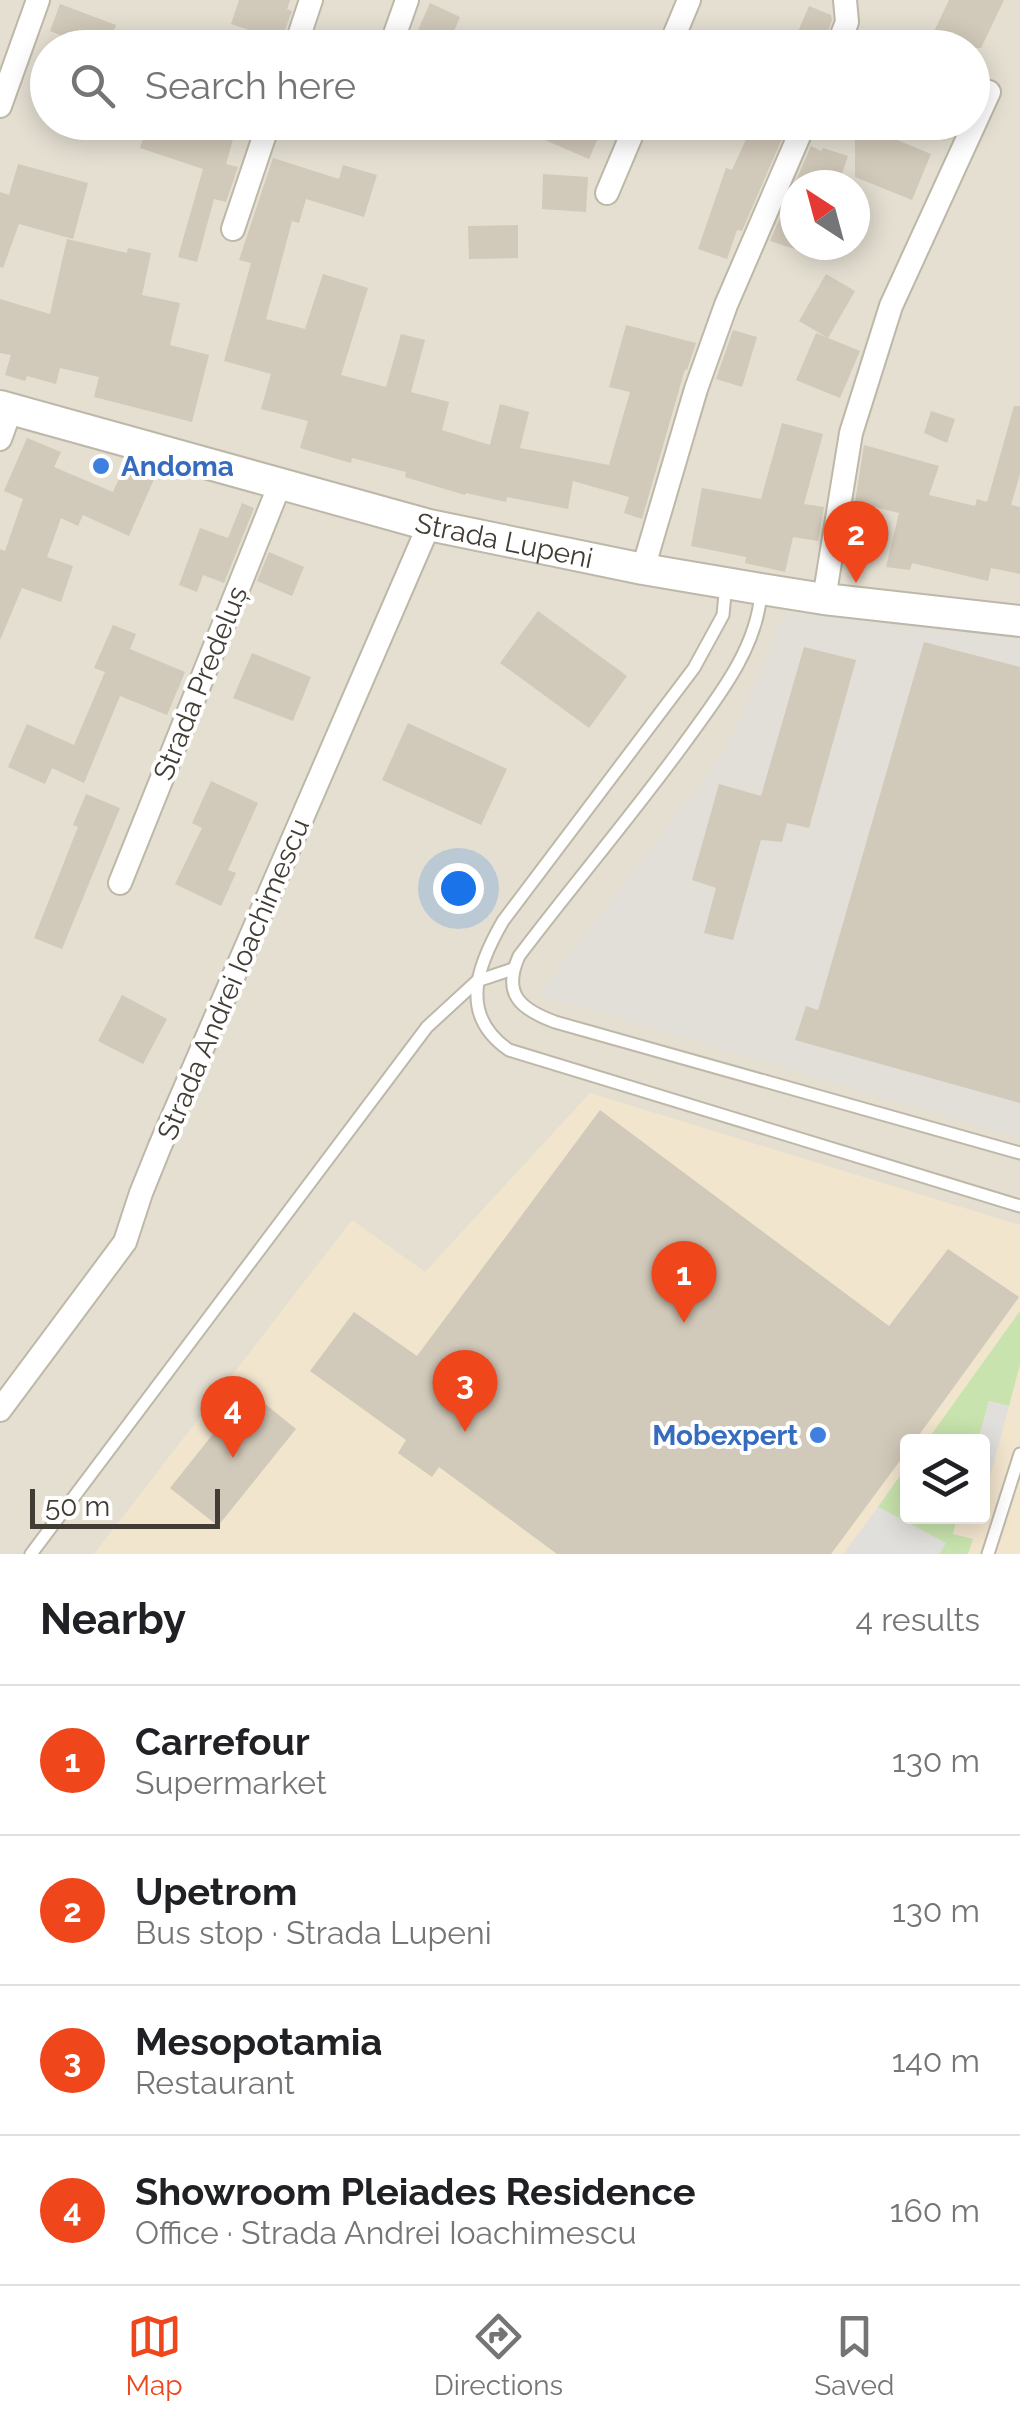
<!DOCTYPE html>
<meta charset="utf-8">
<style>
body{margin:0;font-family:Raleway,sans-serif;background:#f6f6f6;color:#202124}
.controls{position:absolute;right:30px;bottom:30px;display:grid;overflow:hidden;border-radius:10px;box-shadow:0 5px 25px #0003}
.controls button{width:90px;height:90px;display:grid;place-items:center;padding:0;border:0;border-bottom:2px solid #e0e0e0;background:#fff;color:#202124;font:50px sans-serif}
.compass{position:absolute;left:780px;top:170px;width:90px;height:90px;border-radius:50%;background:#fff;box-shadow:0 5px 25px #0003;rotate:324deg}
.scale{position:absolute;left:30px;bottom:25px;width:190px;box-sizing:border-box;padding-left:10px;border:5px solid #423d34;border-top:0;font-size:28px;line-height:35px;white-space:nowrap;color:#423d34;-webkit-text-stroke:8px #fff;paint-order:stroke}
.you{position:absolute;left:458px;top:888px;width:35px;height:35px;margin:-25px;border:8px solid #fff;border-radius:50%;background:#1a73e8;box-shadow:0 0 0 15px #1a73e833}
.badge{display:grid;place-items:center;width:65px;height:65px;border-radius:50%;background:#ef461c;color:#fff;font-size:32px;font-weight:700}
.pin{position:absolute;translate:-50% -82px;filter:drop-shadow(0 2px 5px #0008)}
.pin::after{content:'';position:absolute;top:52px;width:35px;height:30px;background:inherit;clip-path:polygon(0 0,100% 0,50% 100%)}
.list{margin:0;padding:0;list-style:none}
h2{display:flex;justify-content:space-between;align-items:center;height:130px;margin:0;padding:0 40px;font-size:42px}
h2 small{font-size:32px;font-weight:400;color:#757577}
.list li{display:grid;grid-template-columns:65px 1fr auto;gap:30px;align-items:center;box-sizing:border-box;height:150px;padding:0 40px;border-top:2px solid #e0e0e0}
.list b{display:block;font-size:38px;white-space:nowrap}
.list p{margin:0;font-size:32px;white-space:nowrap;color:#757577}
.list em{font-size:32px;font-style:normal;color:#757577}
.icon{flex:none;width:55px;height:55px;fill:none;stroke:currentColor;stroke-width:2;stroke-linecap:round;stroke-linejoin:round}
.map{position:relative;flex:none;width:1020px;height:1554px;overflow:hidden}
.search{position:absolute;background:#fff;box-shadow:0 5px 25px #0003;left:30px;right:30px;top:30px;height:110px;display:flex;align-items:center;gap:25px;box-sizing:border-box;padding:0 35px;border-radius:55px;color:#757577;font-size:38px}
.sheet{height:730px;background:#fff}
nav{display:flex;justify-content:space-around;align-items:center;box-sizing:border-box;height:140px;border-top:2px solid #e0e0e0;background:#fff;font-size:28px;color:#757577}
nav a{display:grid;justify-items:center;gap:5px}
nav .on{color:#ef461c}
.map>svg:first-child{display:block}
.residential{fill:#e4dfd1;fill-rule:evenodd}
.commercial{fill:#f2e5ce;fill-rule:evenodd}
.industrial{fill:#e2ded8}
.green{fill:#c8e3ad}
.parking{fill:#e1dfdc}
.building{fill:#d1c9b9}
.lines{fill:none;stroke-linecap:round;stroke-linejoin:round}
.service-casing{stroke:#beb8a9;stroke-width:15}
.minor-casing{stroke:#beb8a9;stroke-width:26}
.tertiary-casing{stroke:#beb8a9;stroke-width:34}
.service{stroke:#fff;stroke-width:11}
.minor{stroke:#fff;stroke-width:22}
.tertiary{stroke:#fff;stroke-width:30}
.shop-dot{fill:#3f7fe0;stroke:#fff;stroke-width:4}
.labels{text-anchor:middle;stroke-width:8;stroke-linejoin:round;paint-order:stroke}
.shop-label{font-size:28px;font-weight:bold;fill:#366cbe;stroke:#fff;text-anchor:start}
.street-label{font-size:28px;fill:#423d34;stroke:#fff}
</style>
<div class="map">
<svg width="1020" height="1554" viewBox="0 0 1020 1554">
<rect width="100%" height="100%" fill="#f1ede3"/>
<!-- residential -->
<path class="residential" d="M 0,0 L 1020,0 L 1020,1554 L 0,1554 ZM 48,48 L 972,48 L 972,122 L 48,122 ZM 795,185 L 855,185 L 855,245 L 795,245 ZM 908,1442 L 982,1442 L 982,1516 L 908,1516 Z"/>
<!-- commercial -->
<path class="commercial" d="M 590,1093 L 1020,1225 L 1020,1554 L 94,1554 L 352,1220 L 425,1272 ZM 908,1442 L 982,1442 L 982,1516 L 908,1516 Z"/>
<!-- industrial -->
<path class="industrial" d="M 786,611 L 1020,633 L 1020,1138 L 539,994 L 727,748 Z"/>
<!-- green -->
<g class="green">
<path d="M 1020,1311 L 1020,1364 L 1009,1406 L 989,1401 L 978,1441 L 926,1442 Z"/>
<path d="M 907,1466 L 908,1516 L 957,1517 L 953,1534 L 973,1539 L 968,1554 L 939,1554 L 945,1543 L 878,1507 Z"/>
</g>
<!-- parking -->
<g class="parking">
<path d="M 989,1401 L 1009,1406 L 983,1503 L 982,1442 L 978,1441 Z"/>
<path d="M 878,1507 L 946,1543 L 939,1554 L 843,1554 Z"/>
</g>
<!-- building -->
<g class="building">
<path d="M 239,0 L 290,0 L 287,9 L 292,11 L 281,41 L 231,24 Z"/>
<path d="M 949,0 L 1004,0 L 981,48 L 951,48 L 931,38 Z"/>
<path d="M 430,3 L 460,17 L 447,48 L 410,48 Z"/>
<path d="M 60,4 L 116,25 L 107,48 L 93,48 L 50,31 Z"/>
<path d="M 809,6 L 831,15 L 832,20 L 822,48 L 791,48 Z"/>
<path d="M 149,122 L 238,122 L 226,164 L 238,167 L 226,202 L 214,199 L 197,262 L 178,257 L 203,169 L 140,148 Z"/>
<path d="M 555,122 L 605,122 L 589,159 L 547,141 Z"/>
<path d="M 754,122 L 784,134 L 742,231 L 737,230 L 727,259 L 698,249 L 726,168 L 732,170 Z"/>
<path d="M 855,122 L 889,122 L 883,134 L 931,154 L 912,200 L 855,177 Z"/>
<path d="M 811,146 L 821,151 L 823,148 L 848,156 L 838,185 L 795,185 L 795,249 L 770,241 Z"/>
<path d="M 273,158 L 339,179 L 343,165 L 377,175 L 364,217 L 306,199 L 299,223 L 292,221 L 266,319 L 305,329 L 323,274 L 368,288 L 341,375 L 386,387 L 401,334 L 425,340 L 411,392 L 449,402 L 442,430 L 490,445 L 500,404 L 529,412 L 520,448 L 609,465 L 630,392 L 609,387 L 626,325 L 696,343 L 687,370 L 685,369 L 642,519 L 624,513 L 629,497 L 573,481 L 568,509 L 507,497 L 506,502 L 466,493 L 465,495 L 405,477 L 406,472 L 352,458 L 351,463 L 300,448 L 308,421 L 261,409 L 271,374 L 224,361 L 251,263 L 239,260 Z"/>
<path d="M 18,164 L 88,183 L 73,239 L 19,224 L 3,268 L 0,267 L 0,192 L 9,195 Z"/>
<path d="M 543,174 L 588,177 L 586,212 L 542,209 Z"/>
<path d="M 518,225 L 518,258 L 469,259 L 468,226 Z"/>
<path d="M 67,239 L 127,253 L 128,248 L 151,253 L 142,295 L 180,303 L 170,345 L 209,355 L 192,422 L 94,397 L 99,377 L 60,368 L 56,384 L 27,376 L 25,381 L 5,375 L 11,355 L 0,353 L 0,299 L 50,314 Z"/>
<path d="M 826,274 L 855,291 L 828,338 L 799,321 Z"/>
<path d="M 733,330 L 757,337 L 742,387 L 716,379 Z"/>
<path d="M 816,333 L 860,351 L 840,398 L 796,380 Z"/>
<path d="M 1014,406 L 1020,406 L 1020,474 L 1011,505 L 1020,507 L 1020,574 L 991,568 L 988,581 L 912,563 L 910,570 L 886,567 L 899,513 L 855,502 L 864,445 L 939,466 L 929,495 L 975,506 L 977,499 L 987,502 Z"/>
<path d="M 931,411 L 955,419 L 947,443 L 924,433 Z"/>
<path d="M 782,423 L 823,434 L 804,504 L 824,507 L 818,541 L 793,537 L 785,572 L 745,563 L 746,557 L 691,546 L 702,488 L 761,499 Z"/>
<path d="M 27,438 L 61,452 L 54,467 L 113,492 L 127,461 L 158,470 L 129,536 L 83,515 L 78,526 L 61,518 L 47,557 L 73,566 L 61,602 L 22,588 L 0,640 L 0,549 L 5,551 L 23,499 L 4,491 Z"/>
<path d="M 242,503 L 254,508 L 224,583 L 203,575 L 197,592 L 179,585 L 200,528 L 228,538 Z"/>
<path d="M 269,552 L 304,567 L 292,596 L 257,581 Z"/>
<path d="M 538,611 L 627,676 L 589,728 L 500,663 Z"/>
<path d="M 113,625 L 136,634 L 130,649 L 185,672 L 167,715 L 120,696 L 84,783 L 52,768 L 45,784 L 8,767 L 27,724 L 74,745 L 105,672 L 94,668 Z"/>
<path d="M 924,642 L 1020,667 L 1020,1103 L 795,1040 L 806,1006 L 818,1010 Z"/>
<path d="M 804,647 L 856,660 L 809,828 L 787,823 L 782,842 L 761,840 L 733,940 L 704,933 L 716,888 L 692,880 L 719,784 L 761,796 Z"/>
<path d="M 252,653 L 311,677 L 293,721 L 233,698 Z"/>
<path d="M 408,723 L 507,769 L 481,825 L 382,780 Z"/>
<path d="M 211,781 L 258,803 L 228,870 L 236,873 L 221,906 L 175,884 L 202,828 L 192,823 Z"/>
<path d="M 86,794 L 120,808 L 62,949 L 34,938 L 78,827 L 73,825 Z"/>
<path d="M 122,995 L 167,1019 L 143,1064 L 98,1041 Z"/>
<path d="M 600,1110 L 889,1326 L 948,1249 L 1019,1297 L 914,1442 L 908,1442 L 908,1450 L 831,1554 L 557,1554 L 439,1467 L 432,1477 L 398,1453 L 406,1440 L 310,1371 L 354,1312 L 417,1356 Z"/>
<path d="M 248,1390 L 296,1429 L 218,1526 L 170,1488 Z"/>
</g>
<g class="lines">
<defs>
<g id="service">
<path d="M 726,583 L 723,615 L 694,668 L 503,921 C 477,966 458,1015 509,1050 L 1020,1206"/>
<path d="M 761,592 C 757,651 714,702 681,748 C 629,819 572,886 519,956 C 502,994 520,1009 555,1022 L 1020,1153"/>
<path d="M 31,1554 L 427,1027 L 477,981 L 513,969"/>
<path d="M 988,1554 L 1020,1454"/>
</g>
<g id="minor">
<path d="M 295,48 L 311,0"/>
<path d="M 390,48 L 407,0"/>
<path d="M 669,48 L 689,0"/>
<path d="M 837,48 L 847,22 L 845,0"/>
<path d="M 0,106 L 38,0"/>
<path d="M 607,193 L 637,122"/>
<path d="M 233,229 L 269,122"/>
<path d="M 0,439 L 11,409"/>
<path d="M 643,569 L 696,389 L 726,305 L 805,122"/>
<path d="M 824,599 L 851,433 L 891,306 L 989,92"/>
<path d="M 120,883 L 280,484"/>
<path d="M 0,1410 L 125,1242 L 141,1193 L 160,1146 L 429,525"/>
</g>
<g id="tertiary">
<path id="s1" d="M 0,406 L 429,525 L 643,569 L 761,589 L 824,599 L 1020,621"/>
</g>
</defs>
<!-- service casing -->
<use href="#service" class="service-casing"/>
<!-- minor casing -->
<use href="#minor" class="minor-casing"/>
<!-- tertiary casing -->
<use href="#tertiary" class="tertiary-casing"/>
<!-- service -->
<use href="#service" class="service"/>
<!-- minor -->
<use href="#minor" class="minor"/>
<!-- tertiary -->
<use href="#tertiary" class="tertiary"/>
</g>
<!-- markers -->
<g class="shop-dot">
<circle cx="101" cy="466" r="10"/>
<circle cx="818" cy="1435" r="10"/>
</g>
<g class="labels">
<!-- shop labels -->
<g class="shop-label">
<text x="121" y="476">Andoma</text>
<text x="798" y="1445" text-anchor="end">Mobexpert</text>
</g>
<!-- street labels -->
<g class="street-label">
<text dy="10" stroke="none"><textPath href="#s1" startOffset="522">Strada Lupeni</textPath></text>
<text transform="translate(200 683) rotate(-68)" y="10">Strada Predeluș</text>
<text transform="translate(233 979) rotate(-67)" y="10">Strada Andrei Ioachimescu</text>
</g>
</g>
</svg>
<div class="controls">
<button><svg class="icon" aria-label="layers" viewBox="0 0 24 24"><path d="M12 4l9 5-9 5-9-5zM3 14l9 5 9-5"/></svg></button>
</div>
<svg class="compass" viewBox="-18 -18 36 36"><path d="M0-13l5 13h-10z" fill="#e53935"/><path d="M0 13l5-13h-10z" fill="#757577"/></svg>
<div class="scale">50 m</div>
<div class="you"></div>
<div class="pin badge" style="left:684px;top:1323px">1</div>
<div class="pin badge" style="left:856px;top:583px">2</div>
<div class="pin badge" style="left:465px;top:1432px">3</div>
<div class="pin badge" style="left:233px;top:1458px">4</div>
<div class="search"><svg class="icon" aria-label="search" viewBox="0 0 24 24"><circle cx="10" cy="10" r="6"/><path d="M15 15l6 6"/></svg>Search here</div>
</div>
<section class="sheet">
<h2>Nearby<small>4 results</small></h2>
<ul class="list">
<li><span class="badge">1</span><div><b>Carrefour</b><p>Supermarket</p></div><em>130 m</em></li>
<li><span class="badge">2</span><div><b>Upetrom</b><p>Bus stop · Strada Lupeni</p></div><em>130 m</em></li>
<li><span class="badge">3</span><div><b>Mesopotamia</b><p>Restaurant</p></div><em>140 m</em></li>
<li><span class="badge">4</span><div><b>Showroom Pleiades Residence</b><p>Office · Strada Andrei Ioachimescu</p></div><em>160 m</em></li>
</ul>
</section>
<nav>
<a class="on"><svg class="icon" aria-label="map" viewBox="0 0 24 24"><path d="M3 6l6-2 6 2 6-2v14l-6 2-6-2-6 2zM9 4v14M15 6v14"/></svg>Map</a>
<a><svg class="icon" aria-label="directions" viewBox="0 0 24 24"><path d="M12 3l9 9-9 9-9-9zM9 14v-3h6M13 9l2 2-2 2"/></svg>Directions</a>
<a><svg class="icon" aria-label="saved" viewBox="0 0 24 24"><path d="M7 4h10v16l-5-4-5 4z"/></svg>Saved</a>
</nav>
